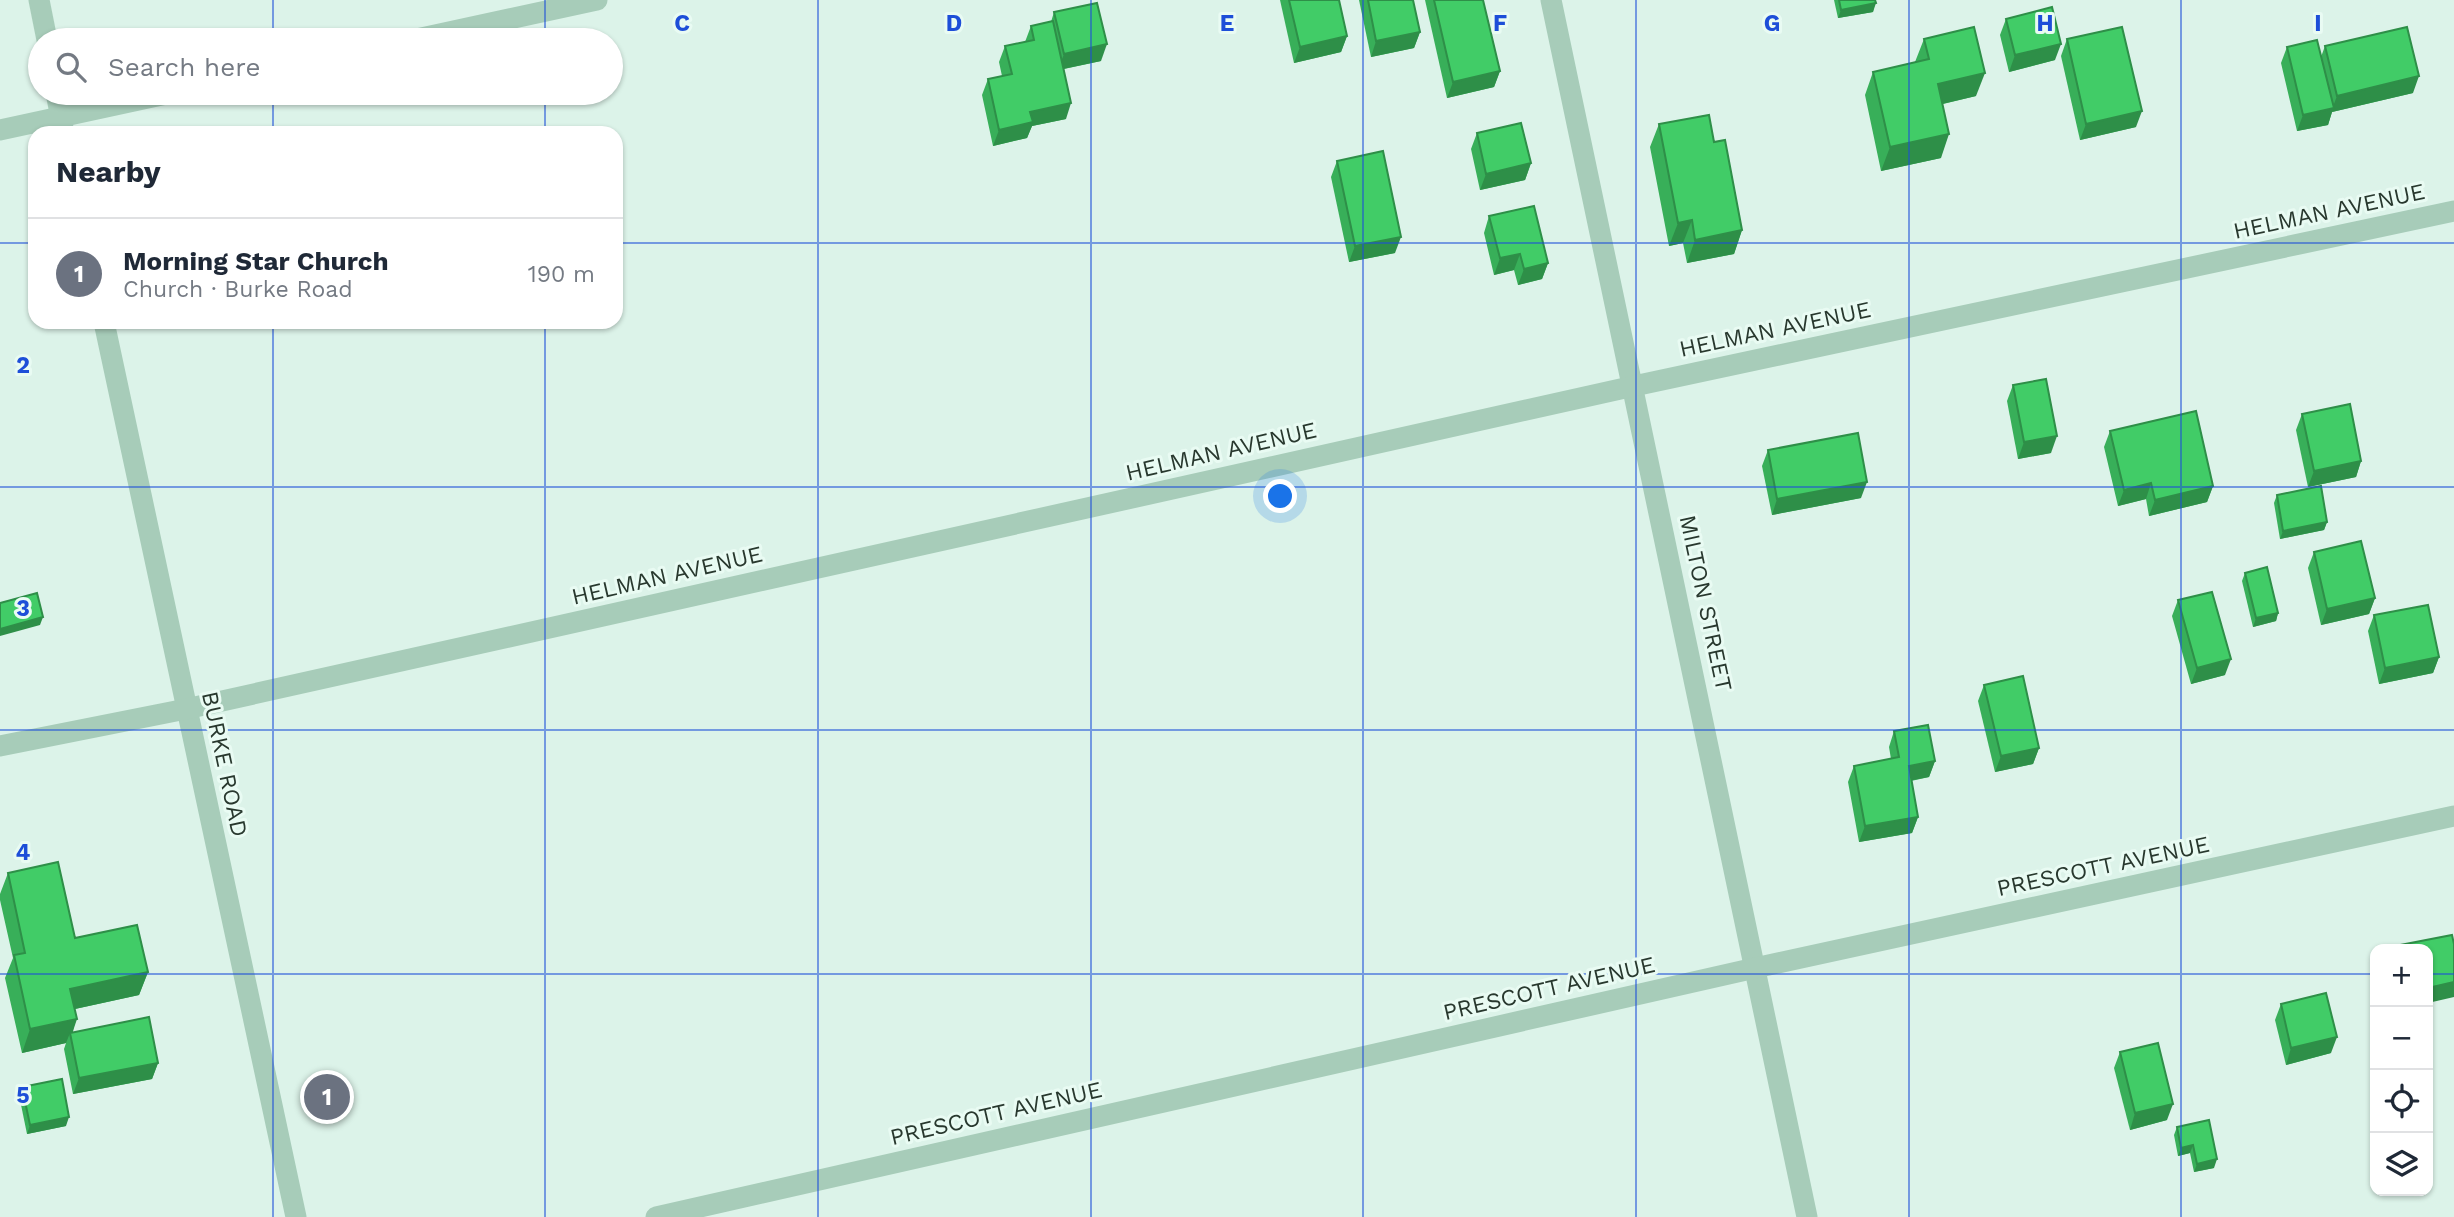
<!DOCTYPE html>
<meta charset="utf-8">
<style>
body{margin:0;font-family:"Work Sans",sans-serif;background:#f2f2f3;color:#1f2937}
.controls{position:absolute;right:21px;bottom:21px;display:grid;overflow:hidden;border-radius:14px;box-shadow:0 2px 5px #0004}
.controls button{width:63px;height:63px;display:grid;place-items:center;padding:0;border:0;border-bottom:2px solid #e0e1e3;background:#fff;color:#1f2937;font:35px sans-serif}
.you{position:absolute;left:1281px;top:497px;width:24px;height:24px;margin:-18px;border:5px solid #fff;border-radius:50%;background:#1a73e8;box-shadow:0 0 0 10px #1a73e833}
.badge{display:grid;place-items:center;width:46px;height:46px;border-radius:50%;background:#ea580c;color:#fff;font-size:23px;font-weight:700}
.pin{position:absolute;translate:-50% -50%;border:4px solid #fff;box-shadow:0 2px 7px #0006}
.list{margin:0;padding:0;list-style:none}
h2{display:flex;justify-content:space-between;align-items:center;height:91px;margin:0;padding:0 28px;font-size:30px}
h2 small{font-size:23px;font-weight:400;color:#747a83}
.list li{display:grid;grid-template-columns:46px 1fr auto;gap:21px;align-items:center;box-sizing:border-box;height:112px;padding:0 28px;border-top:2px solid #e0e1e3}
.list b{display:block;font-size:26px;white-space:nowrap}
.list p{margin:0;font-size:23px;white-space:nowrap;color:#747a83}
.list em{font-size:23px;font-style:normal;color:#747a83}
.icon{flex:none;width:38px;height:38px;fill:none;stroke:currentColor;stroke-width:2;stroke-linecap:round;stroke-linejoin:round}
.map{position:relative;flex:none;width:2454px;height:1217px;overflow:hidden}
.search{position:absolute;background:#fff;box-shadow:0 2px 5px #0004;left:28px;top:28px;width:595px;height:77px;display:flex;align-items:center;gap:18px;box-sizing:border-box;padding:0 24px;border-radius:38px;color:#747a83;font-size:26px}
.panel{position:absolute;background:#fff;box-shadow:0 2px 5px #0004;left:28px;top:126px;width:595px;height:203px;border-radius:21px}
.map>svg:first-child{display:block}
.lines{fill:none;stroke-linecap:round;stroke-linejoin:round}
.minor{stroke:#a7ccb9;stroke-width:21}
.wall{fill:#38af59}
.shaded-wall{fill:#2e8f48}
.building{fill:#41cc67;stroke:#2e8f48;stroke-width:2}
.grid{fill:none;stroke:#1d4ed8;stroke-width:2;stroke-opacity:0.55}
.labels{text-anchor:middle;stroke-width:6;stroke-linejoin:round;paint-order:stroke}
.street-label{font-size:23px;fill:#28382e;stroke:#e9fbf3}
.grid-label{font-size:23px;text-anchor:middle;font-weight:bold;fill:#1d4ed8;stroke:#e9fbf3;stroke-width:6;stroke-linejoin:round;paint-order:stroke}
</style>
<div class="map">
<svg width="2454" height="1217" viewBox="0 0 2454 1217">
<rect width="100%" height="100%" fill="#dcf3e9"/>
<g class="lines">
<!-- minor -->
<g class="minor">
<path d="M 39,0 L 47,40"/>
<path d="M 1551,0 L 1807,1217"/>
<path d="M 412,40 L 597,0"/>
<path d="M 56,93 L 64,133"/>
<path d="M 0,130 L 171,93"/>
<path d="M 104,322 L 296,1217"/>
<path d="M 0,746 L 186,709 L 1634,386 L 2454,211"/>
<path d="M 656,1217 L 1755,968 L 2454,816"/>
</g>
</g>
<!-- wall -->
<g class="wall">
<path d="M 1280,0 L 1339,0 L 1347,36 L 1341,52 L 1294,63 Z"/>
<path d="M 1359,0 L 1413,0 L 1420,32 L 1414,48 L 1371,57 Z"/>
<path d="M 1425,0 L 1483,0 L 1500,71 L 1494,87 L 1447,98 Z"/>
<path d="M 1834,0 L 1875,0 L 1873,12 L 1838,18 Z"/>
<path d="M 1054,12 L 1101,61 L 1064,69 L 1066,119 L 1032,126 L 1027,138 L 993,146 L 982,95 L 988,79 L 1002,76 L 999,62 L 1005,46 L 1025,42 L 1031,26 L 1051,22 Z"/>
<path d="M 2006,19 L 2055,60 L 2009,72 L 2000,35 Z"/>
<path d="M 1924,39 L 1976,96 L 1943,104 L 1941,158 L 1881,171 L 1865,95 L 1873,72 L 1915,62 Z"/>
<path d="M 2067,39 L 2136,127 L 2080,140 L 2061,56 Z"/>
<path d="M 2325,46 L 2413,93 L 2332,112 L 2328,125 L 2297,131 L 2281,63 L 2287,47 L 2321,57 Z"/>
<path d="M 1659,124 L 1714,142 L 1742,230 L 1734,254 L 1687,263 L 1683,243 L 1669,246 L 1650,147 Z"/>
<path d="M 1477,133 L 1531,163 L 1525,180 L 1480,190 L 1471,149 Z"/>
<path d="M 1337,161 L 1395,253 L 1349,262 L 1331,177 Z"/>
<path d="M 1489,216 L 1548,263 L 1542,279 L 1518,285 L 1514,270 L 1494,275 L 1484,233 Z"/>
<path d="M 2013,385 L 2051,453 L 2018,459 L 2007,401 Z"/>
<path d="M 2302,414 L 2361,461 L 2356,477 L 2308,487 L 2296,430 Z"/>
<path d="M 2110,431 L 2213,486 L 2207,502 L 2149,516 L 2146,499 L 2118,506 L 2104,447 Z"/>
<path d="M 1768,450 L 1861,498 L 1772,515 L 1762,466 Z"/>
<path d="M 2277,495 L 2327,522 L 2324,530 L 2280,539 L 2274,503 Z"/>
<path d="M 2314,552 L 2375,598 L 2369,614 L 2321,625 L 2308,568 Z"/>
<path d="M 2245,573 L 2278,613 L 2276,621 L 2253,627 L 2242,581 Z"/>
<path d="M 2178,600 L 2225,675 L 2191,684 L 2172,616 Z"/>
<path d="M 2374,615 L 2439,657 L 2433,673 L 2379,684 L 2368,631 Z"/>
<path d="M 1984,685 L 2039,748 L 2033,764 L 1995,772 L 1978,701 Z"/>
<path d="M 1894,731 L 1935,761 L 1929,777 L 1911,781 L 1918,817 L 1912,833 L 1859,842 L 1848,782 L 1854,766 L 1891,759 L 1889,747 Z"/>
<path d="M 8,873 L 75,938 L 148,972 L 139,995 L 75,1009 L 73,1032 L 158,1063 L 152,1079 L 73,1094 L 64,1049 L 66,1043 L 22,1053 L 5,978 L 13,958 L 0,900 L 0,894 Z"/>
<path d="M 2281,1004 L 2331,1053 L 2286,1065 L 2275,1020 Z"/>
<path d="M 2120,1052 L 2167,1120 L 2130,1130 L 2114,1068 Z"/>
<path d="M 22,1087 L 66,1126 L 27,1134 L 19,1095 Z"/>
<path d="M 2177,1127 L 2214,1168 L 2194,1172 L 2190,1153 L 2178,1156 L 2174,1135 Z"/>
</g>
<!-- shaded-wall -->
<g class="shaded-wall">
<path d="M 1876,3 L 1873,12 L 1838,18 L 1841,10 Z"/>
<path d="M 1420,32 L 1414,48 L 1371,57 L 1376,41 Z"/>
<path d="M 1347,36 L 1341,52 L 1294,63 L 1300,47 Z"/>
<path d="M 1107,44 L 1101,61 L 1058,70 L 1064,54 Z"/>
<path d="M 2061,44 L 2055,60 L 2009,72 L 2015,55 Z"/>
<path d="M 1500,71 L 1494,87 L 1447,98 L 1453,82 Z"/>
<path d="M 1985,73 L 1976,96 L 1929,107 L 1938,84 Z"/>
<path d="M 2419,76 L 2413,93 L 2332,112 L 2328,125 L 2297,131 L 2303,115 L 2332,109 L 2337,96 Z"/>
<path d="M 1071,103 L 1066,119 L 1032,126 L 1027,138 L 993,146 L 999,130 L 1030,112 Z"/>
<path d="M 2142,111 L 2136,127 L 2080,140 L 2086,124 Z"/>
<path d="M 1949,134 L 1941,158 L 1881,171 L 1890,147 Z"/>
<path d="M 1531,163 L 1525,180 L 1480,190 L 1486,174 Z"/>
<path d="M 1692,220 L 1683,243 L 1669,246 L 1678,223 Z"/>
<path d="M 1742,230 L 1734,254 L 1687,263 L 1695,240 Z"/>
<path d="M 1401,237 L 1395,253 L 1349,262 L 1355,246 Z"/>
<path d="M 1520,254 L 1514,270 L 1494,275 L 1500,258 Z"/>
<path d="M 1548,263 L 1542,279 L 1518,285 L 1524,269 Z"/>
<path d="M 2057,436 L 2051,453 L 2018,459 L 2024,442 Z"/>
<path d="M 2361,461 L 2356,477 L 2308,487 L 2314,471 Z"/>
<path d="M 1867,482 L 1861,498 L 1772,515 L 1777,499 Z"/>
<path d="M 2151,483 L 2146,499 L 2118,506 L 2124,490 Z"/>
<path d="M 2213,486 L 2207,502 L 2149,516 L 2155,500 Z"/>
<path d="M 2327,522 L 2324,530 L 2280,539 L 2283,531 Z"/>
<path d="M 2375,598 L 2369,614 L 2321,625 L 2327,609 Z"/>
<path d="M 2278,613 L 2276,621 L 2253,627 L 2256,618 Z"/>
<path d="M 43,617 L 40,625 L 0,636 L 0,629 Z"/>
<path d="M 2439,657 L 2433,673 L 2379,684 L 2385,668 Z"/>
<path d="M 2231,659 L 2225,675 L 2191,684 L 2197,668 Z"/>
<path d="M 2039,748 L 2033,764 L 1995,772 L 2001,756 Z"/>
<path d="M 1935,761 L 1929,777 L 1903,782 L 1909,766 Z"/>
<path d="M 1918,817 L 1912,833 L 1859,842 L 1865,826 Z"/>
<path d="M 148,972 L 139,995 L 61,1012 L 70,989 Z"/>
<path d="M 2454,982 L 2454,997 L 2428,1003 L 2428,988 Z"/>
<path d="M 77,1019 L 71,1037 L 70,1033 L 66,1043 L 22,1053 L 30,1029 Z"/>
<path d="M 2337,1037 L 2331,1053 L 2286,1065 L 2291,1048 Z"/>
<path d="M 158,1063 L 152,1079 L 73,1094 L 79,1078 Z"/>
<path d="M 2173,1104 L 2167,1120 L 2130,1130 L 2135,1113 Z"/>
<path d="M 69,1117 L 66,1126 L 27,1134 L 30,1125 Z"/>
<path d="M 2193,1145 L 2190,1153 L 2178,1156 L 2181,1148 Z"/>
<path d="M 2217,1159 L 2214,1168 L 2194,1172 L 2197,1164 Z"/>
</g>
<!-- building -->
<g class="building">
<path d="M 1289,0 L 1339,0 L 1347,36 L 1300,47 Z"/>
<path d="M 1368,0 L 1413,0 L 1420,32 L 1376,41 Z"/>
<path d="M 1434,0 L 1483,0 L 1500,71 L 1453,82 Z"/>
<path d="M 1839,0 L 1875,0 L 1876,3 L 1841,10 Z"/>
<path d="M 1097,3 L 1107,44 L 1064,54 L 1054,12 Z"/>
<path d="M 2052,7 L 2061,44 L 2015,55 L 2006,19 Z"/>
<path d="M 1053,21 L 1071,103 L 1030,112 L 1033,122 L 999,130 L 988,79 L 1012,74 L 1005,46 L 1034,40 L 1031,26 Z"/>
<path d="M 1974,27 L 1985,73 L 1938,84 L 1949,134 L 1890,147 L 1873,72 L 1929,59 L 1924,39 Z"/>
<path d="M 2122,27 L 2142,111 L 2086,124 L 2067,39 Z"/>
<path d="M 2407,27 L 2419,76 L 2337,96 L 2325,46 Z"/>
<path d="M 2317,40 L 2334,108 L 2303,115 L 2287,47 Z"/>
<path d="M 1709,115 L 1714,142 L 1725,140 L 1742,230 L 1695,240 L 1692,220 L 1678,223 L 1659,124 Z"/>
<path d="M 1521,123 L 1531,163 L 1486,174 L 1477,133 Z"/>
<path d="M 1383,151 L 1401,237 L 1355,246 L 1337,161 Z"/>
<path d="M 1534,206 L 1548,263 L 1524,269 L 1520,254 L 1500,258 L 1489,216 Z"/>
<path d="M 2046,379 L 2057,436 L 2024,442 L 2013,385 Z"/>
<path d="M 2350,404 L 2361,461 L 2314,471 L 2302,414 Z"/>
<path d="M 2196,411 L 2213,486 L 2155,500 L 2151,483 L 2124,490 L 2110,431 Z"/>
<path d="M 1858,433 L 1867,482 L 1777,499 L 1768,450 Z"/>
<path d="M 2321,486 L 2327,522 L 2283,531 L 2277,495 Z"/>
<path d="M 2361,541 L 2375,598 L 2327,609 L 2314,552 Z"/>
<path d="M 2267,567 L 2278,613 L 2256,618 L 2245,573 Z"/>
<path d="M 2212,592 L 2231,659 L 2197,668 L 2178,600 Z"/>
<path d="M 37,593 L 43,617 L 0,629 L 0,603 Z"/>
<path d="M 2428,605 L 2439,657 L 2385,668 L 2374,615 Z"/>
<path d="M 2023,676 L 2039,748 L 2001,756 L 1984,685 Z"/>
<path d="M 1928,725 L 1935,761 L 1909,766 L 1918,817 L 1865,826 L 1854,766 L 1899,757 L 1894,731 Z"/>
<path d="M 58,862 L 75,938 L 137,925 L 148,972 L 70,989 L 77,1019 L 30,1029 L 14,955 L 25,953 L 8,873 Z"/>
<path d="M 2452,935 L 2454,944 L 2454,982 L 2428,988 L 2428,949 L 2401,949 L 2400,945 Z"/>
<path d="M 2326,993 L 2337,1037 L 2291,1048 L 2281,1004 Z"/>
<path d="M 149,1017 L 158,1063 L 79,1078 L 70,1033 Z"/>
<path d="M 2158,1043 L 2173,1104 L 2135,1113 L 2120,1052 Z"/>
<path d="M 62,1079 L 69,1117 L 30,1125 L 22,1087 Z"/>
<path d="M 2209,1120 L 2217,1159 L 2197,1164 L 2193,1145 L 2181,1148 L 2177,1127 Z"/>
</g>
<!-- grid -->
<path class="grid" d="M 273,0 L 273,40M 545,0 L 545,40M 818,0 L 818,1217M 1091,0 L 1091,1217M 1363,0 L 1363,1217M 1636,0 L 1636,1217M 1909,0 L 1909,1217M 2181,0 L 2181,1217M 273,93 L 273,133M 545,93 L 545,133M 0,243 L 35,243M 616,243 L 2454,243M 273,322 L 273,1217M 545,322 L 545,1217M 0,487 L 2454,487M 0,730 L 2454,730M 0,974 L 2375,974M 2428,974 L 2454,974"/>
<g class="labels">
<!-- street labels -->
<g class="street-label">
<text transform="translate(2329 211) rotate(-12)" y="8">HELMAN AVENUE</text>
<text transform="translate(1775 329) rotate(-12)" y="8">HELMAN AVENUE</text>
<text transform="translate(1221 451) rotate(-13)" y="8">HELMAN AVENUE</text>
<text transform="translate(667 575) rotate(-13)" y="8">HELMAN AVENUE</text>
<text transform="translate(1706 603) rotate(78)" y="8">MILTON STREET</text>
<text transform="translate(225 764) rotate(78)" y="8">BURKE ROAD</text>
<text transform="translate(2103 866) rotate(-12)" y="8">PRESCOTT AVENUE</text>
<text transform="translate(1549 988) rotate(-13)" y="8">PRESCOTT AVENUE</text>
<text transform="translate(996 1113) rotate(-13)" y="8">PRESCOTT AVENUE</text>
</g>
</g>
<g class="grid-label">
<text x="682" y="31">C</text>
<text x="954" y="31">D</text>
<text x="1227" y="31">E</text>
<text x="1500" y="31">F</text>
<text x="1772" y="31">G</text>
<text x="2045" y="31">H</text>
<text x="2318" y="31">I</text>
<text x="23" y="373">2</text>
<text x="23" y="616">3</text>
<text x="23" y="860">4</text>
<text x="23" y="1103">5</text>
</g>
</svg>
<div class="controls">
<button>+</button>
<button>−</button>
<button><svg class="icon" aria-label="locate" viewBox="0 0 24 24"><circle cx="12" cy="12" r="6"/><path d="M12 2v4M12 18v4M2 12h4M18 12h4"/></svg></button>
<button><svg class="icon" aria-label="layers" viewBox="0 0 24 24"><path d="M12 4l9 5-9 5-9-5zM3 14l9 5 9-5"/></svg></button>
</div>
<div class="you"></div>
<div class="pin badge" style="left:327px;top:1097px;background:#6b7280">1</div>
<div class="search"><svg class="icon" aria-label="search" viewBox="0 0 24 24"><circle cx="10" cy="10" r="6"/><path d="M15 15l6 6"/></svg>Search here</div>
<section class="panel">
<h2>Nearby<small></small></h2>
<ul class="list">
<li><span class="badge" style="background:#6b7280">1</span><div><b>Morning Star Church</b><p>Church · Burke Road</p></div><em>190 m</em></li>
</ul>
</section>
</div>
